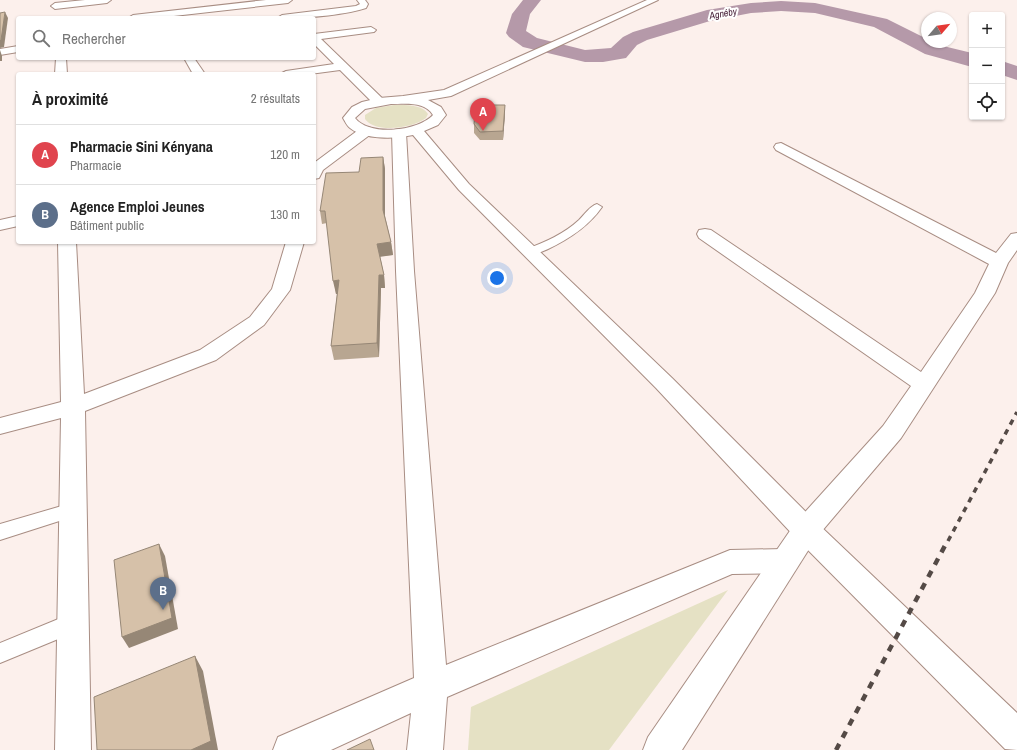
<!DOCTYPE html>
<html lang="fr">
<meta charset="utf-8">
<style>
body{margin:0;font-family:"Archivo Narrow",sans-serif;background:#f6f6f6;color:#222}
.controls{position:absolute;right:12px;top:12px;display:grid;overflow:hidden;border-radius:4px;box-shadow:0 1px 3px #0004}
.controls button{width:36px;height:36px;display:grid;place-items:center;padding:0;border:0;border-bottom:1px solid #e0e0e0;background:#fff;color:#222;font:20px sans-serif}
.compass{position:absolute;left:921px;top:12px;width:36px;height:36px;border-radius:50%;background:#fff;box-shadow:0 1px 3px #0004;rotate:61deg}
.you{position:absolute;left:497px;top:278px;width:14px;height:14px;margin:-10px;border:3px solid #fff;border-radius:50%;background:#1a73e8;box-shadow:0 0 0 6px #1a73e833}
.badge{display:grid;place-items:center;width:26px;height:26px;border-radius:50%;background:#d93025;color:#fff;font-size:13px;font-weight:700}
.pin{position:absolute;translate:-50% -33px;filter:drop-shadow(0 1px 2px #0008)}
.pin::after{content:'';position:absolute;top:21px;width:14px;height:12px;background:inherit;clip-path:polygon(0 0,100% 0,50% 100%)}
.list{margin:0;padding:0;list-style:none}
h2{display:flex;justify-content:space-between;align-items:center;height:52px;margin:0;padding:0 16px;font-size:17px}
h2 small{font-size:13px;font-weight:400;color:#767676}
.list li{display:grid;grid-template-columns:26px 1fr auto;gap:12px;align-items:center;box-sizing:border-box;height:60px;padding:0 16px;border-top:1px solid #e0e0e0}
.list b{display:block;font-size:15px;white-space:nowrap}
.list p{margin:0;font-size:13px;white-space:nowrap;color:#767676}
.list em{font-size:13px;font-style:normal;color:#767676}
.icon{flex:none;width:22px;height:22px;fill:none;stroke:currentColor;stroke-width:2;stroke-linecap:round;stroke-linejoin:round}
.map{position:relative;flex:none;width:1017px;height:750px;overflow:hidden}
.search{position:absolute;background:#fff;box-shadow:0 1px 3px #0004;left:16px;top:16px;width:300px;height:44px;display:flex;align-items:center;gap:10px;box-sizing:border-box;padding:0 14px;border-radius:4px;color:#767676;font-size:15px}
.panel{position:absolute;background:#fff;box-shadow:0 1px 3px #0004;left:16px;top:72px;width:300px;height:172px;border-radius:4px}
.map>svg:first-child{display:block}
.green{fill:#e5e1c4}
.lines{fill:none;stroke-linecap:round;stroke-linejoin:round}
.river{fill:#b599a9;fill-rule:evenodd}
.service-casing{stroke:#a88d83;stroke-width:2}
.minor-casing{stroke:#a88d83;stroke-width:2}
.secondary-casing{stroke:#a88d83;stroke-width:2}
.primary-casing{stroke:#a88d83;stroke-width:2}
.service{fill:#fff;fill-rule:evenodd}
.minor{fill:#fff;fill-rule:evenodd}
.secondary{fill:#fff;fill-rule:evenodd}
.primary{fill:#fff;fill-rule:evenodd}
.rail-far1{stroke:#544a46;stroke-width:3.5;stroke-dasharray:5.5 5.5;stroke-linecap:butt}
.rail{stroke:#544a46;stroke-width:4.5;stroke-dasharray:7 7;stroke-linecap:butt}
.wall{fill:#b8a691}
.shaded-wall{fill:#968776}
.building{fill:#d6c1a9;stroke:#968776}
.labels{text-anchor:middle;stroke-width:4;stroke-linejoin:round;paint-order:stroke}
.far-water-label{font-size:10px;font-style:italic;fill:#451e37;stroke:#fff}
</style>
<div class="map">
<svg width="1017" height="750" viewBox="0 0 1017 750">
<rect width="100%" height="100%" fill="#fcf0ec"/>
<!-- green -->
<g class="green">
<path d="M 394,105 C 405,105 422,104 428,114 L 426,118 C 413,128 376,134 365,119 L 365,115 L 376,108 Z"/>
<path d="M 728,590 L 609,750 L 468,750 L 471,707 Z"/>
</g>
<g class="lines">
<!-- river -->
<g class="river">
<path d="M 523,0 L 541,0 L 530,14 L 526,31 L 537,38 L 585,50 L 611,48 L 623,37 L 633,32 L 707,10 L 751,3 L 781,1 L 815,3 L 887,19 L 927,39 L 927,42 L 932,42 L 939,45 L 972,53 L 972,67 L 925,54 L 874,27 L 815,13 L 781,11 L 751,13 L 710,21 L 647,40 L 637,45 L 626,58 L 603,62 L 585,62 L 523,47 L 509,37 L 506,33 L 512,14 Z"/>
<path d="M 1002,61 L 1017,66 L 1017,80 L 1002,75 Z"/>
</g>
<defs>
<g id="service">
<path d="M 597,204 L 602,207 C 588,227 569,239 548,249 C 541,252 534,256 527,255 L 525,252 L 527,249 C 545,242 564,234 579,220 C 584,215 590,206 597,204 Z"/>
<path d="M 72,503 L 78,505 L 81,510 L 78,515 L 0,540 L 0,524 Z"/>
<path d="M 73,613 L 80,616 L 84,623 L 80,630 L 0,663 L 0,643 Z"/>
</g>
<g id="minor">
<path d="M 85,0 L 111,0 L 107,3 L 55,9 L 51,6 L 55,3 Z"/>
<path d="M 266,0 L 292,0 L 288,3 L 156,18 L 128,18 L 133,15 Z"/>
<path d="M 357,0 L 365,0 L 368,4 L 366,8 C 341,16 304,18 277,18 L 282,15 L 356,6 L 360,4 Z"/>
<path d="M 371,27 L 376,30 L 374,32 L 321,39 L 382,98 L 384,101 L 382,104 L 374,104 L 340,70 L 310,74 L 280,74 L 286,71 L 334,64 L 314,44 L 314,34 Z"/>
<path d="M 18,46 L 18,52 L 0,55 L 0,49 Z"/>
<path d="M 56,58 L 66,58 L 67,74 L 55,74 Z"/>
<path d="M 184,58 L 194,58 L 205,74 L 193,74 Z"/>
<path d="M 366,127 L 371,128 L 373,131 L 371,134 L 323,170 L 319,178 L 314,179 L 314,163 L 361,128 Z"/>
<path d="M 399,129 L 404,130 L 406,133 L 414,271 L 446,665 L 730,550 L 784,549 L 794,552 L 798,561 L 794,570 L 784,573 L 732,574 L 447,697 L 443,750 L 407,750 L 411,713 L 331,750 L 273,750 L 278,737 L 414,678 L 396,271 L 392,133 L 394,130 Z"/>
<path d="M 781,143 L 996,253 L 1011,234 L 1017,233 L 1017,250 L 1008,263 L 995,293 L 901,438 L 816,538 L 806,541 L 796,538 L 792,530 L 796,522 L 883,426 L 911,386 L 699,238 L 697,234 L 699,230 L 705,229 L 711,230 L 921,372 L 975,293 L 989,264 L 776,150 L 774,147 L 776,144 Z"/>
<path d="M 18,216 L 18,226 L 0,230 L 0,220 Z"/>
<path d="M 58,242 L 76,242 L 84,394 L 200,350 L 250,317 L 272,289 L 286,242 L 304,242 L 290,290 L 264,325 L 216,360 L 85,411 L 91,750 L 55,750 L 61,418 L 0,434 L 0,418 L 61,402 Z"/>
</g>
<path id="secondary" d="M 806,519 L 816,522 L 820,530 L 816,538 L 682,750 L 643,750 L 648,737 L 796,522 Z"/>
<path id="primary" d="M 647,0 L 658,0 L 451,96 L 428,100 L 441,107 L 446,115 L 438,125 L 424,131 L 469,184 L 672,378 L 816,522 L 1017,713 L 1017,750 L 1005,749 L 796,538 L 656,388 L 459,190 L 413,135 C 396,139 364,140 350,128 C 347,126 345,121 343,118 L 352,107 L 362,102 L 379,98 L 403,96 L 444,90 ZM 391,104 C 405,104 425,101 433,115 C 418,131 370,137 355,118 L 365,109 Z"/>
</defs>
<!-- service casing -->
<use href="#service" class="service-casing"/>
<!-- minor casing -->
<use href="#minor" class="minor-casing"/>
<!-- secondary casing -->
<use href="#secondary" class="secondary-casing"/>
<!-- primary casing -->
<use href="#primary" class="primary-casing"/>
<!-- service -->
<use href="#service" class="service"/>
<!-- minor -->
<use href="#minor" class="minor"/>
<!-- secondary -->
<use href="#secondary" class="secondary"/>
<!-- primary -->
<use href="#primary" class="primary"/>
<!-- rail-far1 -->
<path class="rail-far1" d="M 948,541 L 1017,412"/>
<!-- rail -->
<path class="rail" d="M 836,750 L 948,540"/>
</g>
<!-- wall -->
<g class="wall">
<path d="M 505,113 L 503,140 L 480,140 L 474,133 L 474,124 Z"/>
<path d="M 383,157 L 385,169 L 385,216 L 391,242 L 393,255 L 380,256 L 384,275 L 385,288 L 381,288 L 379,357 L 334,360 L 331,346 L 337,294 L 336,294 L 327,223 L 322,224 L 320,211 L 359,172 Z"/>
</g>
<!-- shaded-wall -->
<g class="shaded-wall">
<path d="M 5,12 L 8,18 L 4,47 L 0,48 L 0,41 Z"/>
<path d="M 0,50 L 2,56 L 2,61 L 0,61 Z"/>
<path d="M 505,105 L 505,113 L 503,140 L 503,131 Z"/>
<path d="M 383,157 L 385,169 L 385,223 L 383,210 Z"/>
<path d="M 391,242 L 393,255 L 379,257 L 377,244 Z"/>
<path d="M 379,275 L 384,275 L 385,288 L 381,288 L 379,357 L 377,343 Z"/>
<path d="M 339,280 L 341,294 L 336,294 L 333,281 Z"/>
<path d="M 159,544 L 165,556 L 178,629 L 129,648 L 122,637 Z"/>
<path d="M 195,656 L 203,671 L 218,750 L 191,750 Z"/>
</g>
<!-- building -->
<g class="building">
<path d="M 5,12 L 1,40 L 0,41 L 0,13 Z"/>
<path d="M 484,105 L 505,105 L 503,131 L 480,132 L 474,124 L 475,111 Z"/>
<path d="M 383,157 L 383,210 L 391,242 L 377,244 L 384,275 L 379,275 L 377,343 L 331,346 L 339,280 L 333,281 L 325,211 L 320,211 L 326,173 L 359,172 L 361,158 Z"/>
<path d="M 159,544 L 172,618 L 122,637 L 114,560 Z"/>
<path d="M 195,656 L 211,741 L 191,750 L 97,750 L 94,697 Z"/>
<path d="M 370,739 L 374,750 L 347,750 Z"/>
</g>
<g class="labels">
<!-- far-water labels -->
<g class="far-water-label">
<text transform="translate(723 13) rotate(-10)" y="4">Agnéby</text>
</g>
</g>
</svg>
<div class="controls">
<button>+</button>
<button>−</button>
<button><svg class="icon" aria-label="locate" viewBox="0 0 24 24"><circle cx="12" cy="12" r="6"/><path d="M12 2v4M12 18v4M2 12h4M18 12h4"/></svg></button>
</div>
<svg class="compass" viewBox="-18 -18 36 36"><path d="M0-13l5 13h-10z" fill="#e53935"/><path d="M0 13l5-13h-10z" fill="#767676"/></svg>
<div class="you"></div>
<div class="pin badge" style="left:483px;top:131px;background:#e0444e">A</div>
<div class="pin badge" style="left:163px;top:610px;background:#5c6f8a">B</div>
<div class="search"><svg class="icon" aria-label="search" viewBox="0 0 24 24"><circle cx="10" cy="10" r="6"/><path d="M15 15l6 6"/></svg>Rechercher</div>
<section class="panel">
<h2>À proximité<small>2 résultats</small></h2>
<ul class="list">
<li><span class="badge" style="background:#e0444e">A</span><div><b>Pharmacie Sini Kényana</b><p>Pharmacie</p></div><em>120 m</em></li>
<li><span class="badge" style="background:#5c6f8a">B</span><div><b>Agence Emploi Jeunes</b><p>Bâtiment public</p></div><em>130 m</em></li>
</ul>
</section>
</div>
